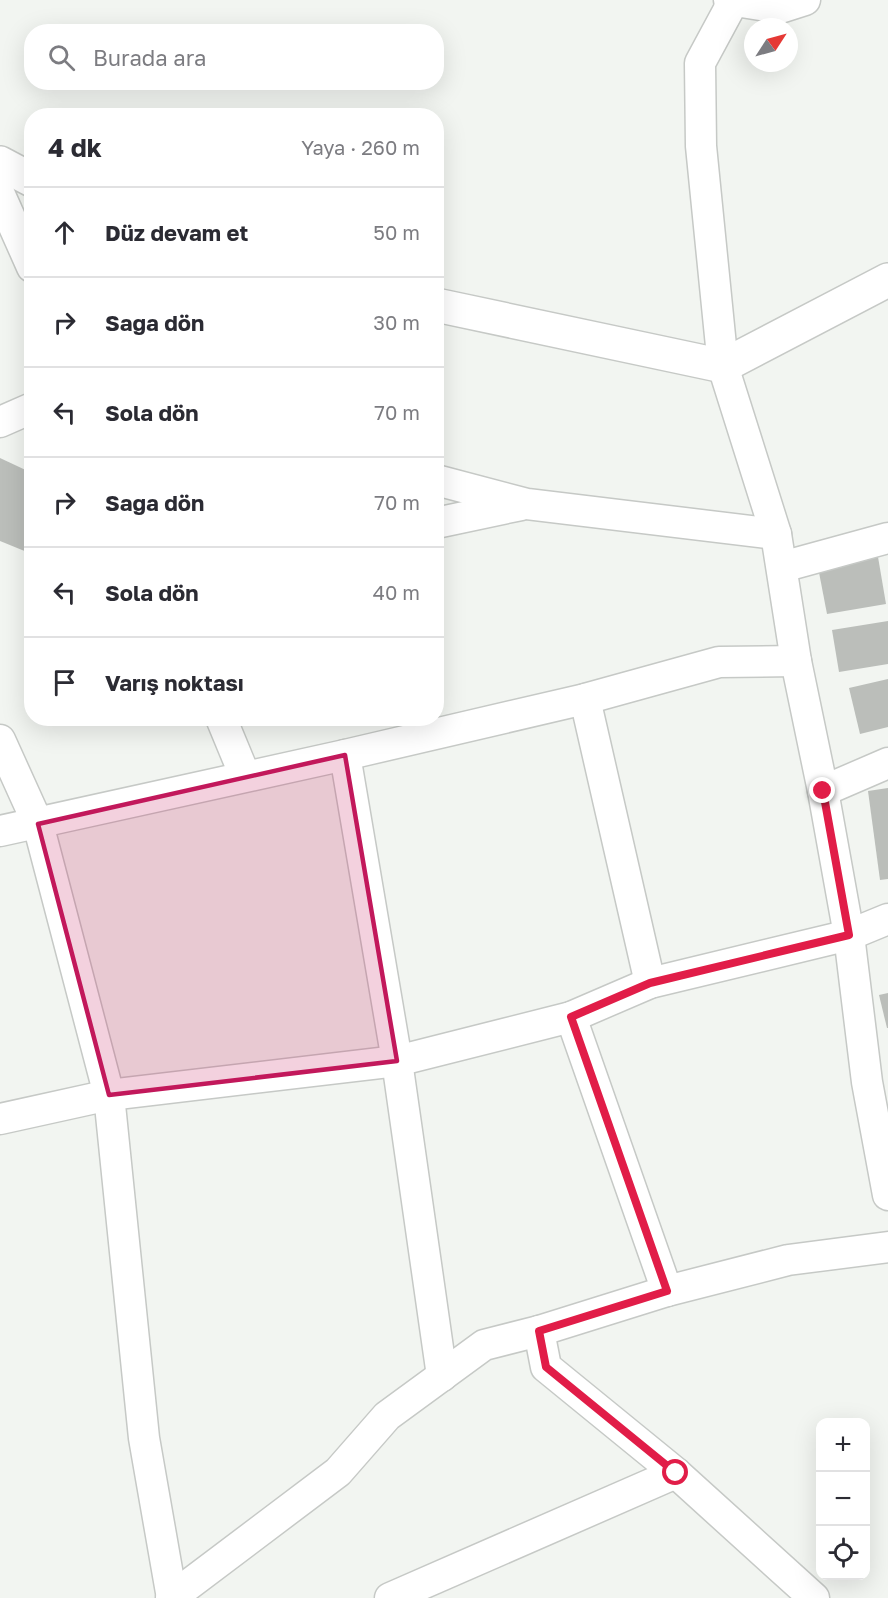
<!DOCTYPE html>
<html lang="tr">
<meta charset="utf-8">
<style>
body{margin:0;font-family:"Golos Text",sans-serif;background:#f7f7f7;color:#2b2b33}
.controls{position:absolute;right:18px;bottom:18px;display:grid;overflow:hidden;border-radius:12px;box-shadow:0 6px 24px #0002}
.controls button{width:54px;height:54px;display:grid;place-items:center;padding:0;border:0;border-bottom:2px solid #e1e1e2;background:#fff;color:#2b2b33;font:30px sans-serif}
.compass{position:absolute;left:744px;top:18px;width:54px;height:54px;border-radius:50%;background:#fff;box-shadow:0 6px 24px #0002;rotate:54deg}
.stop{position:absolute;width:18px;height:18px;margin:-14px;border:4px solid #e11d48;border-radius:50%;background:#fff}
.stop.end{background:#e11d48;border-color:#fff;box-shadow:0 2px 6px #0008}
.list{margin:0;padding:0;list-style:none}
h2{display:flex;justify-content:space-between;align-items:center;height:78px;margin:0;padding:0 24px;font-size:26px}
h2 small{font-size:20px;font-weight:400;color:#7c7c81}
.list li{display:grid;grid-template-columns:39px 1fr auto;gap:18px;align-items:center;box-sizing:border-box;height:90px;padding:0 24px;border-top:2px solid #e1e1e2}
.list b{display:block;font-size:22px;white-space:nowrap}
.list em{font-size:20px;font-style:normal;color:#7c7c81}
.icon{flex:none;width:33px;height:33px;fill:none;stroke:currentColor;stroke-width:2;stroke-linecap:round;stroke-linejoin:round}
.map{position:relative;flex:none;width:888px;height:1598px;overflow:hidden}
.search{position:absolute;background:#fff;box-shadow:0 6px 24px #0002;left:24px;top:24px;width:420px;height:66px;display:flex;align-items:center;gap:15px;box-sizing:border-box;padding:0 21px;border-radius:24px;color:#7c7c81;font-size:22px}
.panel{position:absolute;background:#fff;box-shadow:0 6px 24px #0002;left:24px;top:108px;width:420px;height:618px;border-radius:24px}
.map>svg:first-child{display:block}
.building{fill:#bbbeba}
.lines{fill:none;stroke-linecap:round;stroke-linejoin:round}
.minor-casing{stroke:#c6c9c6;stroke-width:33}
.tertiary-casing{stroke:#c6c9c6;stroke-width:36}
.minor{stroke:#fff;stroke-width:30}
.tertiary{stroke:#fff;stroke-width:33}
.route{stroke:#e11d48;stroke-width:8}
.marked{fill:#c2185b;fill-opacity:0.2;stroke:#c2185b;stroke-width:4.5;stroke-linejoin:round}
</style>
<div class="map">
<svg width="888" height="1598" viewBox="0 0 888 1598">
<rect width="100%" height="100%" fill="#f2f5f1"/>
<!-- building -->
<g class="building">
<path d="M 0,458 L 32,473 L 32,543 L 27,552 L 0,541 Z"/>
<path d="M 877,551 L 886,604 L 827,614 L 817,562 Z"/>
<path d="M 888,621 L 888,664 L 839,672 L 832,630 Z"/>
<path d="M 888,679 L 888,727 L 860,734 L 849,688 Z"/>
<path d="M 888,788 L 888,879 L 880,880 L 868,791 Z"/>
<path d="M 888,993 L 888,1028 L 887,1028 L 879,995 Z"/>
</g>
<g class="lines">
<defs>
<g id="minor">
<path d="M 729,0 L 780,8 L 805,0"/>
<path d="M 734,0 L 700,63 L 701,146 L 723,366 L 776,534 L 796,661 L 823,791 L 849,935 L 867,1082 L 888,1195"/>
<path d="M 0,195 L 32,267"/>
<path d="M 0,422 L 32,408"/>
<path d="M 436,480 L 527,504 L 776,534"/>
<path d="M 436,523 L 521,505"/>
<path d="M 782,567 L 888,538"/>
<path d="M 585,699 L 650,983"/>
<path d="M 221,718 L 245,776"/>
<path d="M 0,740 L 38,824 L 109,1095 L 144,1438 L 172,1598"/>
<path d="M 345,755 L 397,1061 L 442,1376"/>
<path d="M 823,791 L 888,763"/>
<path d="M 0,831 L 345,755 L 585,699 L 719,662 L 796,661"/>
<path d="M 571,1017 L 667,1291"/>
<path d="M 0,1119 L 109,1095 L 397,1061 L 571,1017 L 650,983 L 849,935 L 888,919"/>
<path d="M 539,1331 L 546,1367 L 676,1473 L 814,1598"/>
<path d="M 171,1598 L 338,1472 L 387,1416 L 484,1345 L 539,1331 L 667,1291 L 788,1260 L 888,1247"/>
<path d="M 390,1598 L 676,1473"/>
</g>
<g id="tertiary">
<path d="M 0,163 L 32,180"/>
<path d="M 436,305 L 723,366 L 888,280"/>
</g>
</defs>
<!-- minor casing -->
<use href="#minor" class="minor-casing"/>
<!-- tertiary casing -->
<use href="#tertiary" class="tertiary-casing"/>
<!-- minor -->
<use href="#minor" class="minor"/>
<!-- tertiary -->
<use href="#tertiary" class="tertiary"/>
</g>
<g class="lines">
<!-- route -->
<path class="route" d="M 676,1473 L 546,1367 L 539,1331 L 667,1291 L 571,1017 L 650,983 L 849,935 L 823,791"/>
</g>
<!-- marked area -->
<path class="marked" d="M 345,755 L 397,1061 L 109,1095 L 38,824 Z"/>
</svg>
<div class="controls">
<button>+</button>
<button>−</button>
<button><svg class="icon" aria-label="locate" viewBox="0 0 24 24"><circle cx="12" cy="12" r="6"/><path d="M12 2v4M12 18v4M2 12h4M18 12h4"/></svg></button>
</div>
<svg class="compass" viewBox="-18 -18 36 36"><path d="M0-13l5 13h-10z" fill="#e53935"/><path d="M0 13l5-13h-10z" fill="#7c7c81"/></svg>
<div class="stop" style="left:676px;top:1473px"></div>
<div class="stop end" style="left:823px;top:791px"></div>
<div class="search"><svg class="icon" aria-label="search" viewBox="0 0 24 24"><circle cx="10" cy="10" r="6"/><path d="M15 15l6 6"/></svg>Burada ara</div>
<section class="panel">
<h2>4 dk<small>Yaya · 260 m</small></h2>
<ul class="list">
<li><svg class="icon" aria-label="ahead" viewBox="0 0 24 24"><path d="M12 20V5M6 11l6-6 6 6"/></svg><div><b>Düz devam et</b></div><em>50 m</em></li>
<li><svg class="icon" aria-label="right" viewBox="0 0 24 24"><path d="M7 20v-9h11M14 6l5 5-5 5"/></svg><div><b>Sağa dön</b></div><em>30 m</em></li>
<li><svg class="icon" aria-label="left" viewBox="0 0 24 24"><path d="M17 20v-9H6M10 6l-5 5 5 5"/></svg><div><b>Sola dön</b></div><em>70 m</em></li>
<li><svg class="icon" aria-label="right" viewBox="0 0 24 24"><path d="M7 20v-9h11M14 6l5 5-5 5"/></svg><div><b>Sağa dön</b></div><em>70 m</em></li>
<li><svg class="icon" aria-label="left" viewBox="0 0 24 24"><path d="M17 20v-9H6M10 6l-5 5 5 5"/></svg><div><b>Sola dön</b></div><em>40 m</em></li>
<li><svg class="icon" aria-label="arrive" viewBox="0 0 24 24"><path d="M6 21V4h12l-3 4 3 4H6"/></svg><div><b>Varış noktası</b></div></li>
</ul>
</section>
</div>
